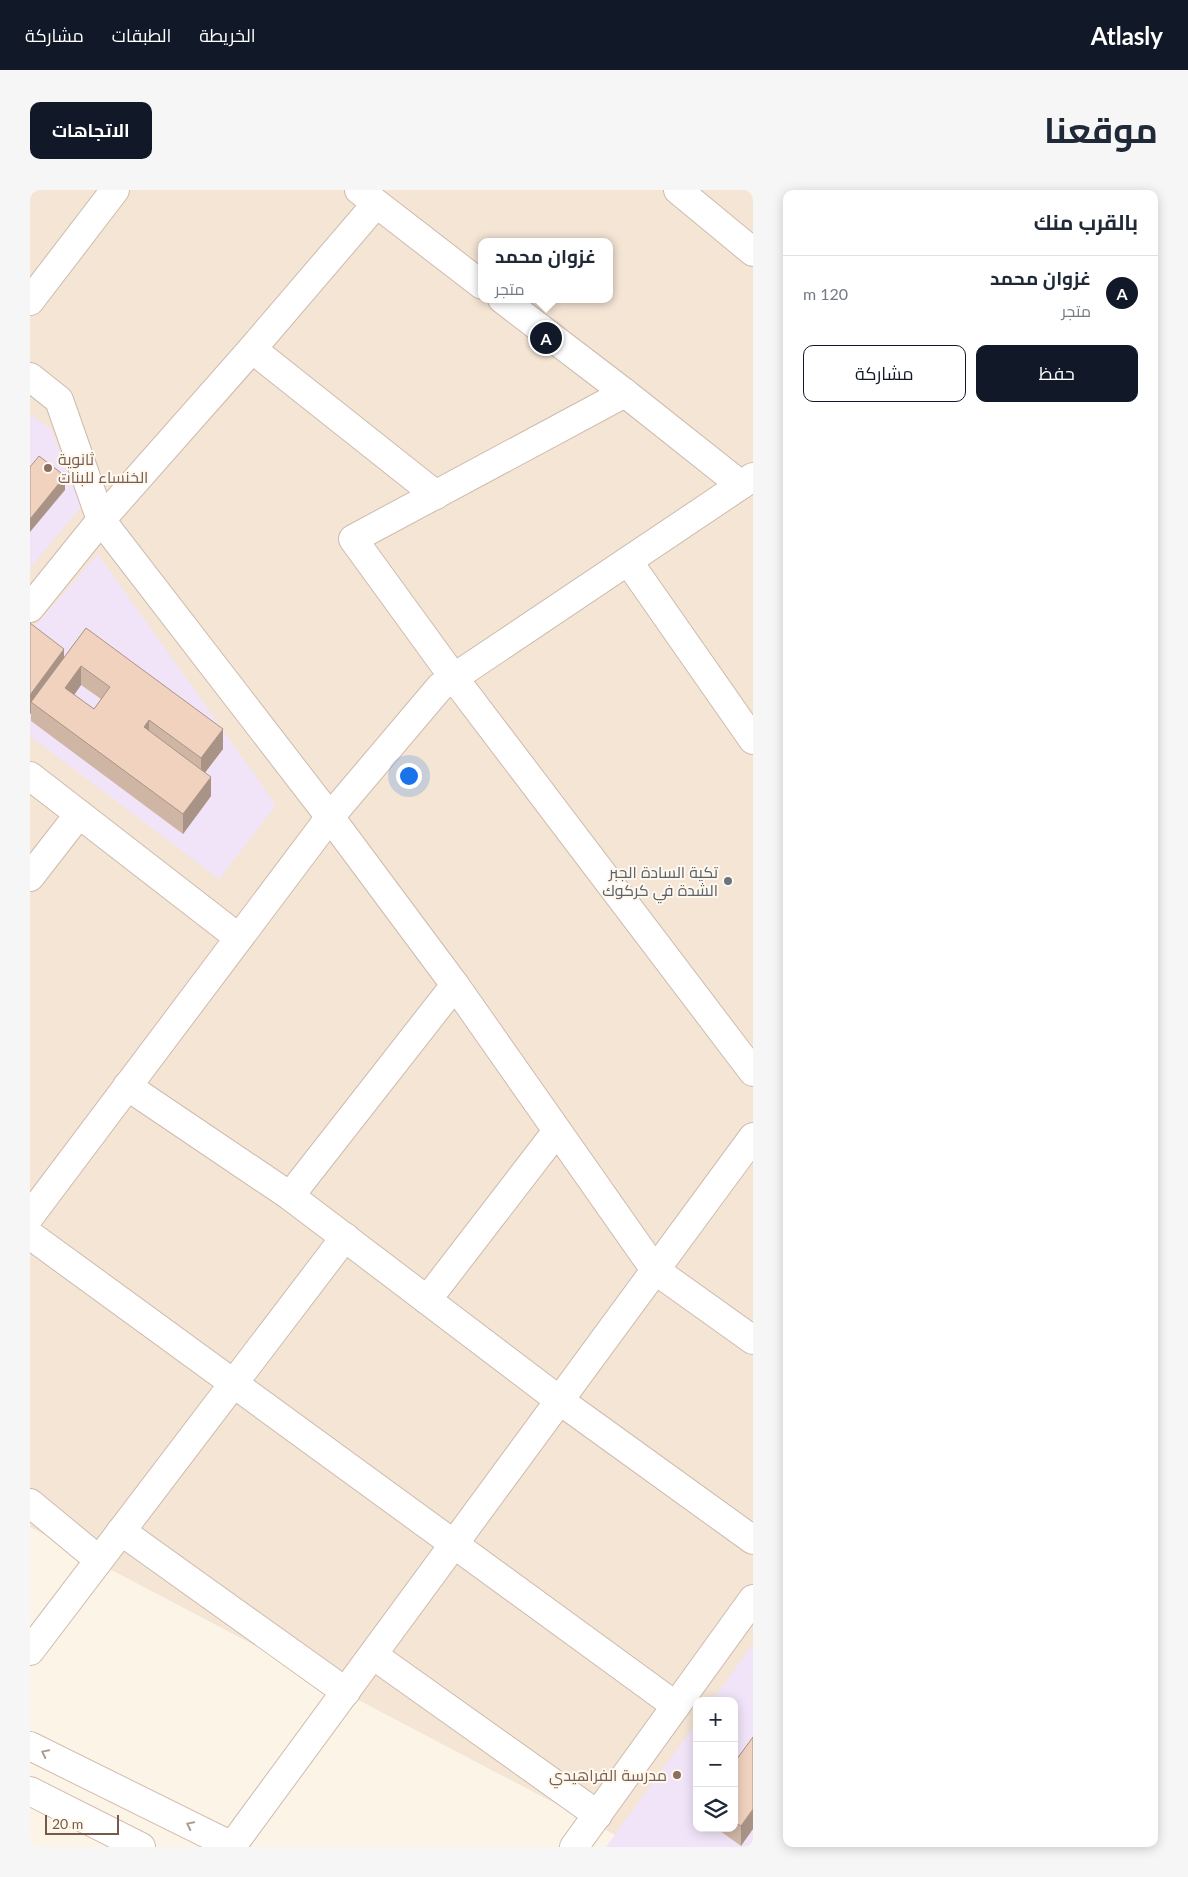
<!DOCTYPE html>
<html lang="ar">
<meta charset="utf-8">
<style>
body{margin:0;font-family:Lato,Cairo,sans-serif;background:#f6f6f7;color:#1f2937;direction:rtl}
.controls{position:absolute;right:15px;bottom:15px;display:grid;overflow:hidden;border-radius:10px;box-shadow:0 2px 12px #0003}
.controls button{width:45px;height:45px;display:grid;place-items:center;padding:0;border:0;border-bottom:1px solid #e0e1e3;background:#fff;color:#1f2937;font:25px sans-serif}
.scale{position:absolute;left:15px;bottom:12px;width:74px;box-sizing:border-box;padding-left:5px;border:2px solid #765a4b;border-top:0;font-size:14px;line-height:18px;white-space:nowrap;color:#765a4b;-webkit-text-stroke:4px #fff8ed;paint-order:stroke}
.you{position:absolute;left:378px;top:585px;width:18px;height:18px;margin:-12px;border:4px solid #fff;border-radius:50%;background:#1a73e8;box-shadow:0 0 0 8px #1a73e833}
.badge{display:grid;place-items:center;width:32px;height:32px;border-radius:50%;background:#111827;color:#fff;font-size:16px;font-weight:700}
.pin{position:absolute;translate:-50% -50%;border:2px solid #fff;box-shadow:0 1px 5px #0006}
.popup{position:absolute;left:448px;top:48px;width:135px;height:65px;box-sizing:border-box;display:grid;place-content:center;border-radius:10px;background:#fff;filter:drop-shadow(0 1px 4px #0005);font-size:16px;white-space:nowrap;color:#747a83}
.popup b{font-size:19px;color:#1f2937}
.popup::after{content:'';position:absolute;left:50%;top:100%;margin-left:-10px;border:10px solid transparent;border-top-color:#fff}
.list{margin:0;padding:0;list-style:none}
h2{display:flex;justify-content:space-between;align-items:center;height:65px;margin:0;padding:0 20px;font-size:21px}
h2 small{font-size:16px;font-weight:400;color:#747a83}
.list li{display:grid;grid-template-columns:32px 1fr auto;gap:15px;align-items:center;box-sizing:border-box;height:75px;padding:0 20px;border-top:1px solid #e0e1e3}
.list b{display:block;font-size:19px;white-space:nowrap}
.list p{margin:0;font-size:16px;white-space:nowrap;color:#747a83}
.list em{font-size:16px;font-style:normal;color:#747a83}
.actions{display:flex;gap:10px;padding:15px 20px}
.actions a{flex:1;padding:11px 0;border:1px solid #111827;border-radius:10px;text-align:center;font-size:18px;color:#111827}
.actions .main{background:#111827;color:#fff}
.icon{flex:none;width:28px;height:28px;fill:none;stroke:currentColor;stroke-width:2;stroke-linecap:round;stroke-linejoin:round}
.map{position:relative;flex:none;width:723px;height:1657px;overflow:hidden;direction:ltr;border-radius:10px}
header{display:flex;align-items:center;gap:30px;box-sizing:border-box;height:70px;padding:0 25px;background:#111827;color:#fff}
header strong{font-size:24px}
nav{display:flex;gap:28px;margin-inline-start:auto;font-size:18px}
.intro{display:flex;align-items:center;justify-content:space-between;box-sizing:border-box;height:120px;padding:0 30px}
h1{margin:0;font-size:35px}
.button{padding:12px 22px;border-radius:10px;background:#111827;color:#fff;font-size:18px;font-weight:700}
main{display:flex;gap:30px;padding:0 30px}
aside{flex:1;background:#fff;border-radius:10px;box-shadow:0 2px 12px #0003}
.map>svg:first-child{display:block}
.residential{fill:#f4e5d5;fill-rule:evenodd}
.education{fill:#f1e4f9}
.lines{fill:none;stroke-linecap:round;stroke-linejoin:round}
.street-casing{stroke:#cebbad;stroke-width:30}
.secondary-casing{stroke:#d3bdad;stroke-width:30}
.street{stroke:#fff;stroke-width:28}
.secondary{stroke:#fff;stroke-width:28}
.wall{fill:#cfb5a4;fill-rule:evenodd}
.shaded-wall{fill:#a99386}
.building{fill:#f1d2bf;stroke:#a99386;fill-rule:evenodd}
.oneway{stroke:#ad9c93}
.education-dot{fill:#8d6e63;stroke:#fff8ed;stroke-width:2}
.worship-dot{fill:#6b7280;stroke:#fff8ed;stroke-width:2}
.labels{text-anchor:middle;stroke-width:4;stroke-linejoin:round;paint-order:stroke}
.education-label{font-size:16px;fill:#785e54;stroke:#fff8ed;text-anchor:start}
.worship-label{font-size:16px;fill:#5b616d;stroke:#fff8ed;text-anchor:end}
</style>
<header>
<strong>Atlasly</strong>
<nav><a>الخريطة</a><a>الطبقات</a><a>مشاركة</a></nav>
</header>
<div class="intro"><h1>موقعنا</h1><a class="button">الاتجاهات</a></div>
<main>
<aside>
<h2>بالقرب منك<small></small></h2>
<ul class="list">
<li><span class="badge">A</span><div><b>غزوان محمد</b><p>متجر</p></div><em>120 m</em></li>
</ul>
<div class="actions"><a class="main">حفظ</a><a>مشاركة</a></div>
</aside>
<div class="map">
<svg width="723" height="1657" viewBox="0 0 723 1657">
<rect width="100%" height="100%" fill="#fcf4e7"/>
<!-- residential -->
<path class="residential" d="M 0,0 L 723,0 L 723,1657 L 608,1657 L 0,1337 ZM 452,52 L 580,52 L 580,109 L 452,109 ZM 667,1511 L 704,1511 L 704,1638 L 667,1638 Z"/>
<!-- education -->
<g class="education">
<path d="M 0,224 L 21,239 L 52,316 L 0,378 Z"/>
<path d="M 68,364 L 246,615 L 189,689 L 0,546 L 0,442 Z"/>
<path d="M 723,1454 L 723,1657 L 576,1657 L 667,1532 L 667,1638 L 704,1638 L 704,1511 L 682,1511 Z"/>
</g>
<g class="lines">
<defs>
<g id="street">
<path d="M 329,0 L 452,95"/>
<path d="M 648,0 L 723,62"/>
<path d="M 472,109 L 595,203 L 711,295"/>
<path d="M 0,111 L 85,0"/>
<path d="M 222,159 L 406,305"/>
<path d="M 0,187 L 29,210 L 71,330 L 300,627 L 425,795 L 625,1080 L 723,1150"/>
<path d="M 595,203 L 323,349 L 424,488 L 723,882"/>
<path d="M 598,371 L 723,550"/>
<path d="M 0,418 L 71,330 L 222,159 L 346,14"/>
<path d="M 0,586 L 209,748"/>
<path d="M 0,687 L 49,624"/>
<path d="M 97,896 L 260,1006 L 529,1210 L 723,1350"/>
<path d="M 260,1006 L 425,795"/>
<path d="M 0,1026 L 300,627 L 410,497 L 723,287"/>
<path d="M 0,1045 L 646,1516"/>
<path d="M 397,1110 L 527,941"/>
<path d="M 0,1313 L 69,1370"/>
<path d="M 91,1341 L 316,1502"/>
<path d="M 0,1461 L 315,1047"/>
<path d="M 343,1465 L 568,1625"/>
<path d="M 202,1656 L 723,947"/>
<path d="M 544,1657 L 723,1409"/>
</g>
<g id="secondary">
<path d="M 0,1556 L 204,1657"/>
<path d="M 0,1601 L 111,1657"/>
</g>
</defs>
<!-- street casing -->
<use href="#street" class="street-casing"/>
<!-- secondary casing -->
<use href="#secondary" class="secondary-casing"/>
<!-- street -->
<use href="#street" class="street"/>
<!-- secondary -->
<use href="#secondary" class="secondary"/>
</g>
<!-- wall -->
<g class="wall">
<path d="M 0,433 L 34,467 L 56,438 L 193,559 L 175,582 L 181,606 L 153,644 L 1,531 L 1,523 L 0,524 ZM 51,495 L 71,509 L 64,519 L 44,505 Z"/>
<path d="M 723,1547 L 711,1656 L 686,1638 L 704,1638 L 704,1573 Z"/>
</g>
<!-- shaded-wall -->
<g class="shaded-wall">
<path d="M 35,286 L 35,300 L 0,342 L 0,329 Z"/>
<path d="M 34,459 L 34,478 L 1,512 L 1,523 L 0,524 L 0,505 Z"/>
<path d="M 51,476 L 51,495 L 35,518 L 35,498 Z"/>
<path d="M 119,530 L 119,549 L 114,537 Z"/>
<path d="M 193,539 L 193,559 L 171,588 L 171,568 Z"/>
<path d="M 181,587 L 181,606 L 153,644 L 153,624 Z"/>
<path d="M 723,1619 L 723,1639 L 711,1656 L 711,1636 Z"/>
</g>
<!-- building -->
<g class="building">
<path d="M 9,266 L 35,286 L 0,329 L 0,277 Z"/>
<path d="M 0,433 L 34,459 L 0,505 Z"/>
<path d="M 56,438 L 193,539 L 171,568 L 119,530 L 114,537 L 181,587 L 153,624 L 1,512 ZM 51,476 L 80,497 L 64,519 L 35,498 Z"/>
<path d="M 723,1547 L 723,1619 L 711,1636 L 704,1632 L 704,1573 Z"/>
</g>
<!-- one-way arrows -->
<defs><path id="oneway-chevron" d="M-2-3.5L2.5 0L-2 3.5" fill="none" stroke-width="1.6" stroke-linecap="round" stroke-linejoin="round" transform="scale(1.25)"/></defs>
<g class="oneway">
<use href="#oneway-chevron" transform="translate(15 1563) rotate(-154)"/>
<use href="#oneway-chevron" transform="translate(160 1635) rotate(-154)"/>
</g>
<!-- markers -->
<g class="education-dot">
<circle cx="18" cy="278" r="5"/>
<circle cx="647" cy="1585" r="5"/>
</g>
<circle class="worship-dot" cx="698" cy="691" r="5"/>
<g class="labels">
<!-- education labels -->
<g class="education-label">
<text x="28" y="275">ثانوية<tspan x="28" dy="18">الخنساء للبنات</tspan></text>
<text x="637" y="1591" text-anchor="end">مدرسة الفراهيدي</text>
</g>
<!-- worship labels -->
<g class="worship-label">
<text x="688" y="688">تكية السادة الجبر<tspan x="688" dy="18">الشدة في كركوك</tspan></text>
</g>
</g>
</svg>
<div class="controls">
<button>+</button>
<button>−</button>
<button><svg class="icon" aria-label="layers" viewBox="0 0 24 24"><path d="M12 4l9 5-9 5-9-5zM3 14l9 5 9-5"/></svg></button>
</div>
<div class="scale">20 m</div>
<div class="you"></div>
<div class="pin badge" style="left:516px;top:148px">A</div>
<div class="popup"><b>غزوان محمد</b>متجر</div>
</div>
</main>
